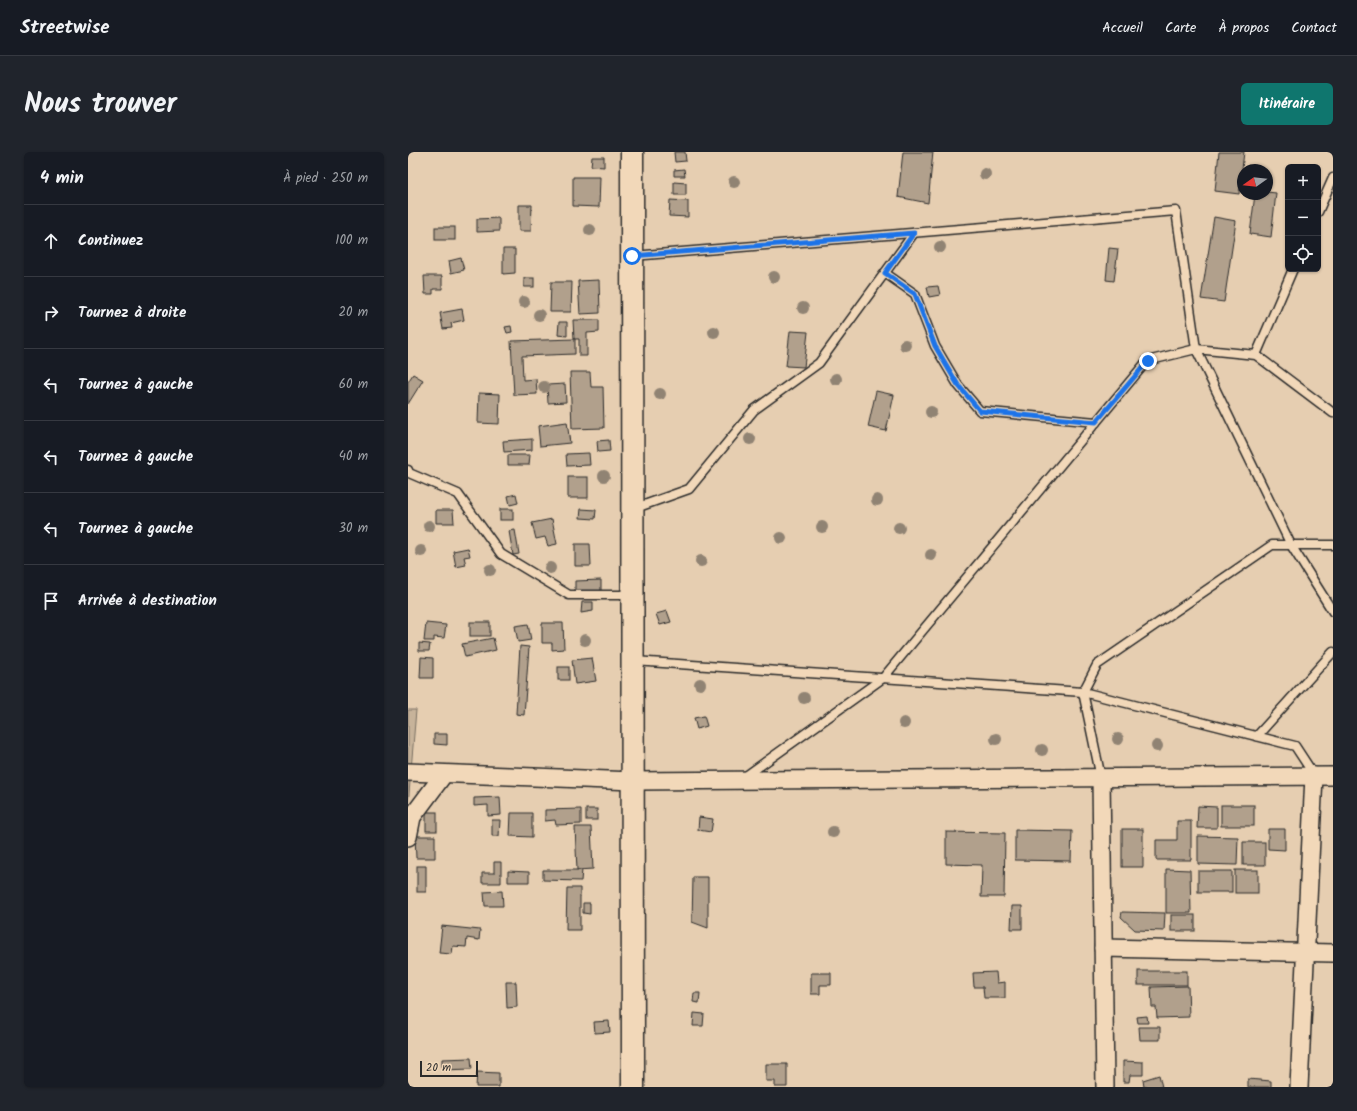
<!DOCTYPE html>
<html lang="fr">
<meta charset="utf-8">
<style>
body{margin:0;font-family:Kalam,sans-serif;background:#20242c;color:#f1f3f6}
.controls{position:absolute;right:12px;top:12px;display:grid;overflow:hidden;border-radius:6px;box-shadow:0 1px 3px #0004}
.controls button{width:36px;height:36px;display:grid;place-items:center;padding:0;border:0;border-bottom:1px solid #363941;background:#171b24;color:#f1f3f6;font:20px sans-serif}
.compass{position:absolute;left:829px;top:12px;width:36px;height:36px;border-radius:50%;background:#171b24;box-shadow:0 1px 3px #0004;rotate:255deg}
.scale{position:absolute;left:12px;bottom:10px;width:58px;box-sizing:border-box;padding-left:4px;border:2px solid #2b2b2b;border-top:0;font-size:11px;line-height:14px;white-space:nowrap;color:#2b2b2b;-webkit-text-stroke:3px #f2d8b9;paint-order:stroke}
.stop{position:absolute;width:12px;height:12px;margin:-9px;border:3px solid #1a73e8;border-radius:50%;background:#fff}
.stop.end{background:#1a73e8;border-color:#fff;box-shadow:0 1px 4px #0008}
.list{margin:0;padding:0;list-style:none}
h2{display:flex;justify-content:space-between;align-items:center;height:52px;margin:0;padding:0 16px;font-size:17px}
h2 small{font-size:13px;font-weight:400;color:#9ea1a6}
.list li{display:grid;grid-template-columns:26px 1fr auto;gap:12px;align-items:center;box-sizing:border-box;height:72px;padding:0 16px;border-top:1px solid #363941}
.list b{display:block;font-size:15px;white-space:nowrap}
.list em{font-size:13px;font-style:normal;color:#9ea1a6}
.icon{flex:none;width:22px;height:22px;fill:none;stroke:currentColor;stroke-width:2;stroke-linecap:round;stroke-linejoin:round}
.map{position:relative;flex:none;width:925px;height:935px;overflow:hidden;border-radius:6px}
header{display:flex;align-items:center;gap:24px;box-sizing:border-box;height:56px;padding:0 20px;background:#171b24;border-bottom:1px solid #363941}
header strong{font-size:19px}
nav{display:flex;gap:22px;margin-inline-start:auto;font-size:14px}
.intro{display:flex;align-items:center;justify-content:space-between;box-sizing:border-box;height:96px;padding:0 24px}
h1{margin:0;font-size:28px}
.button{padding:10px 18px;border-radius:6px;background:#0f766e;color:#fff;font-size:14px;font-weight:700}
main{display:flex;gap:24px;padding:0 24px}
aside{flex:1;background:#171b24;border-radius:6px;box-shadow:0 1px 3px #0004}
.map>svg:first-child{display:block}
.green{fill:#c7b39a;stroke:#796f62}
.building{fill:#b1a08c;stroke:#2b2b2b}
.lines{fill:none;stroke-linecap:round;stroke-linejoin:round}
.service-casing{stroke:#2b2b2b;stroke-width:11}
.minor-casing{stroke:#2b2b2b;stroke-width:20}
.secondary-casing{stroke:#2b2b2b;stroke-width:25}
.service{stroke:#f2d8b9;stroke-width:8}
.minor{stroke:#f2d8b9;stroke-width:17}
.secondary{stroke:#f2d8b9;stroke-width:22}
.tree{fill:#908373}
.route{stroke:#1a73e8;stroke-width:5}
</style>
<header>
<strong>Streetwise</strong>
<nav><a>Accueil</a><a>Carte</a><a>À propos</a><a>Contact</a></nav>
</header>
<div class="intro"><h1>Nous trouver</h1><a class="button">Itinéraire</a></div>
<main>
<aside>
<h2>4 min<small>À pied · 250 m</small></h2>
<ul class="list">
<li><svg class="icon" aria-label="ahead" viewBox="0 0 24 24"><path d="M12 20V5M6 11l6-6 6 6"/></svg><div><b>Continuez</b></div><em>100 m</em></li>
<li><svg class="icon" aria-label="right" viewBox="0 0 24 24"><path d="M7 20v-9h11M14 6l5 5-5 5"/></svg><div><b>Tournez à droite</b></div><em>20 m</em></li>
<li><svg class="icon" aria-label="left" viewBox="0 0 24 24"><path d="M17 20v-9H6M10 6l-5 5 5 5"/></svg><div><b>Tournez à gauche</b></div><em>60 m</em></li>
<li><svg class="icon" aria-label="left" viewBox="0 0 24 24"><path d="M17 20v-9H6M10 6l-5 5 5 5"/></svg><div><b>Tournez à gauche</b></div><em>40 m</em></li>
<li><svg class="icon" aria-label="left" viewBox="0 0 24 24"><path d="M17 20v-9H6M10 6l-5 5 5 5"/></svg><div><b>Tournez à gauche</b></div><em>30 m</em></li>
<li><svg class="icon" aria-label="arrive" viewBox="0 0 24 24"><path d="M6 21V4h12l-3 4 3 4H6"/></svg><div><b>Arrivée à destination</b></div></li>
</ul>
</aside>
<div class="map">
<svg width="925" height="935" viewBox="0 0 925 935">
<rect width="100%" height="100%" fill="#e6ceb1"/>
<filter id="ink" filterUnits="userSpaceOnUse"><feTurbulence type="fractalNoise" baseFrequency=".025" numOctaves="2"/><feDisplacementMap in="SourceGraphic" scale="8" xChannelSelector="R" yChannelSelector="G"/><feConvolveMatrix kernelMatrix="1 2 1 2 8 2 1 2 1" color-interpolation-filters="sRGB"/></filter>
<g filter="url(#ink)">
<!-- green -->
<path class="green" d="M 0,558 L 8,558 L 0,654 Z"/>
<!-- building -->
<g class="building">
<path d="M 266,0 L 277,0 L 278,9 L 267,10 Z"/>
<path d="M 495,0 L 525,0 L 520,51 L 490,45 Z"/>
<path d="M 811,0 L 836,0 L 831,42 L 807,39 Z"/>
<path d="M 184,5 L 196,5 L 196,15 L 183,14 Z"/>
<path d="M 276,17 L 277,24 L 266,24 L 266,18 Z"/>
<path d="M 165,25 L 192,25 L 191,55 L 165,54 Z"/>
<path d="M 266,30 L 278,31 L 278,43 L 266,43 Z"/>
<path d="M 859,40 L 868,41 L 863,85 L 842,82 L 847,42 L 859,42 Z"/>
<path d="M 262,48 L 280,49 L 280,65 L 261,64 Z"/>
<path d="M 111,53 L 124,53 L 123,79 L 111,79 Z"/>
<path d="M 806,65 L 828,69 L 816,150 L 793,147 Z"/>
<path d="M 91,66 L 91,79 L 69,80 L 69,67 Z"/>
<rect x="27" y="75" width="20" height="13"/>
<path d="M 701,96 L 710,97 L 706,129 L 698,128 Z"/>
<path d="M 95,97 L 107,97 L 107,121 L 95,122 Z"/>
<path d="M 53,106 L 56,118 L 43,121 L 41,109 Z"/>
<path d="M 16,124 L 34,124 L 34,137 L 25,137 L 25,142 L 17,142 Z"/>
<rect x="116" y="126" width="10" height="9"/>
<path d="M 191,128 L 192,161 L 172,162 L 170,129 Z"/>
<path d="M 143,130 L 164,130 L 163,160 L 142,160 Z"/>
<path d="M 530,134 L 532,143 L 521,145 L 519,135 Z"/>
<path d="M 54,157 L 56,168 L 43,171 L 44,176 L 35,177 L 32,161 Z"/>
<path d="M 165,168 L 191,168 L 191,180 L 179,181 L 179,204 L 171,204 L 171,187 L 166,187 Z"/>
<path d="M 151,170 L 159,170 L 159,184 L 150,183 Z"/>
<path d="M 103,174 L 104,180 L 99,181 L 97,175 Z"/>
<path d="M 382,179 L 400,180 L 396,215 L 378,214 Z"/>
<path d="M 167,187 L 167,202 L 114,204 L 115,228 L 128,227 L 129,242 L 106,243 L 103,189 Z"/>
<path d="M 162,220 L 182,220 L 183,235 L 195,235 L 196,276 L 164,277 Z"/>
<path d="M 5,222 L 15,228 L 0,252 L 0,230 Z"/>
<path d="M 157,232 L 158,250 L 140,251 L 139,233 Z"/>
<path d="M 468,239 L 486,243 L 478,279 L 460,275 Z"/>
<path d="M 71,241 L 92,242 L 91,272 L 70,271 Z"/>
<path d="M 159,270 L 162,291 L 132,294 L 130,274 Z"/>
<path d="M 124,287 L 124,298 L 96,300 L 95,289 Z"/>
<path d="M 201,288 L 202,299 L 190,300 L 189,289 Z"/>
<path d="M 181,301 L 182,313 L 159,314 L 158,302 Z"/>
<path d="M 100,303 L 122,303 L 121,313 L 100,313 Z"/>
<rect x="160" y="325" width="20" height="21"/>
<path d="M 108,342 L 110,351 L 102,353 L 100,344 Z"/>
<rect x="92" y="357" width="13" height="11"/>
<path d="M 173,357 L 188,358 L 187,367 L 172,366 Z"/>
<path d="M 28,358 L 45,358 L 46,371 L 28,371 Z"/>
<path d="M 144,367 L 149,392 L 140,394 L 137,385 L 128,387 L 124,371 Z"/>
<path d="M 107,378 L 111,402 L 105,403 L 101,379 Z"/>
<path d="M 167,392 L 182,392 L 183,414 L 167,414 Z"/>
<path d="M 60,396 L 62,404 L 56,405 L 58,413 L 48,415 L 45,399 Z"/>
<path d="M 193,428 L 193,439 L 167,439 L 167,429 Z"/>
<path d="M 174,450 L 185,450 L 185,459 L 173,461 Z"/>
<path d="M 259,459 L 263,470 L 252,473 L 248,462 Z"/>
<rect x="62" y="470" width="20" height="14"/>
<path d="M 18,471 L 38,473 L 36,486 L 26,485 L 26,489 L 16,489 Z"/>
<path d="M 134,471 L 155,471 L 156,497 L 144,498 L 144,491 L 134,491 Z"/>
<path d="M 120,472 L 123,488 L 110,490 L 107,474 Z"/>
<path d="M 85,486 L 88,498 L 57,505 L 54,492 Z"/>
<path d="M 11,491 L 22,492 L 21,499 L 11,499 Z"/>
<path d="M 112,494 L 121,495 L 116,563 L 108,562 Z"/>
<path d="M 13,505 L 25,506 L 25,526 L 12,526 Z"/>
<path d="M 184,506 L 188,529 L 167,532 L 164,508 Z"/>
<rect x="150" y="515" width="11" height="13"/>
<path d="M 296,564 L 299,574 L 289,577 L 286,566 Z"/>
<path d="M 26,582 L 39,582 L 39,593 L 26,592 Z"/>
<path d="M 92,645 L 93,663 L 80,664 L 80,653 L 66,654 L 66,646 Z"/>
<rect x="813" y="653" width="33" height="21"/>
<path d="M 790,654 L 809,655 L 809,676 L 789,676 Z"/>
<path d="M 173,657 L 173,672 L 148,673 L 147,668 L 137,669 L 137,658 Z"/>
<rect x="178" y="657" width="11" height="11"/>
<rect x="18" y="660" width="11" height="19"/>
<path d="M 103,661 L 124,661 L 124,685 L 102,684 Z"/>
<path d="M 291,665 L 305,667 L 303,680 L 290,678 Z"/>
<path d="M 84,668 L 92,668 L 91,684 L 84,684 Z"/>
<path d="M 769,669 L 783,669 L 783,708 L 748,708 L 748,688 L 769,688 Z"/>
<path d="M 167,675 L 183,675 L 185,717 L 169,718 Z"/>
<rect x="714" y="677" width="21" height="38"/>
<path d="M 860,677 L 877,677 L 877,698 L 860,697 Z"/>
<path d="M 607,678 L 664,679 L 663,709 L 607,708 Z"/>
<path d="M 538,680 L 597,681 L 596,745 L 573,745 L 574,713 L 538,712 Z"/>
<path d="M 7,684 L 27,684 L 27,706 L 8,706 Z"/>
<path d="M 790,684 L 830,685 L 829,713 L 790,712 Z"/>
<rect x="835" y="690" width="22" height="23"/>
<path d="M 86,710 L 93,710 L 93,731 L 74,731 L 74,721 L 86,721 Z"/>
<rect x="9" y="714" width="9" height="26"/>
<path d="M 758,717 L 782,718 L 783,761 L 758,761 Z"/>
<path d="M 135,718 L 174,718 L 173,729 L 135,728 Z"/>
<rect x="827" y="718" width="23" height="23"/>
<path d="M 100,719 L 121,720 L 121,730 L 100,730 Z"/>
<rect x="790" y="719" width="34" height="21"/>
<path d="M 285,725 L 300,725 L 300,776 L 284,770 Z"/>
<path d="M 159,736 L 172,736 L 172,778 L 158,778 Z"/>
<path d="M 94,739 L 95,754 L 77,754 L 76,740 Z"/>
<path d="M 175,751 L 182,751 L 182,762 L 175,761 Z"/>
<path d="M 604,754 L 614,754 L 614,777 L 603,777 Z"/>
<path d="M 714,760 L 757,761 L 756,779 L 727,778 L 713,765 Z"/>
<rect x="763" y="763" width="24" height="16"/>
<path d="M 34,774 L 72,778 L 71,788 L 59,786 L 58,795 L 45,794 L 44,802 L 31,801 Z"/>
<rect x="730" y="819" width="49" height="14"/>
<path d="M 588,820 L 589,831 L 597,830 L 597,846 L 576,846 L 575,835 L 566,835 L 565,821 Z"/>
<path d="M 403,821 L 423,821 L 423,833 L 412,833 L 412,842 L 403,842 Z"/>
<path d="M 98,830 L 108,830 L 109,855 L 99,856 Z"/>
<path d="M 780,834 L 781,865 L 749,866 L 748,855 L 744,855 L 743,835 Z"/>
<path d="M 286,841 L 292,841 L 291,851 L 285,850 Z"/>
<path d="M 286,861 L 296,862 L 295,874 L 285,874 Z"/>
<path d="M 739,864 L 740,871 L 730,871 L 729,865 Z"/>
<path d="M 201,869 L 202,880 L 187,881 L 186,870 Z"/>
<path d="M 731,875 L 752,875 L 752,888 L 732,888 Z"/>
<path d="M 63,906 L 64,917 L 34,918 L 34,907 Z"/>
<path d="M 715,909 L 735,910 L 735,923 L 722,923 L 721,930 L 715,930 Z"/>
<path d="M 358,912 L 379,912 L 379,935 L 367,935 L 367,929 L 358,929 Z"/>
<path d="M 69,920 L 91,921 L 91,935 L 68,935 Z"/>
<path d="M 751,923 L 754,935 L 736,935 L 735,928 Z"/>
<path d="M 840,927 L 863,929 L 863,935 L 840,935 Z"/>
</g>
<g class="lines">
<defs>
<g id="service">
<path d="M 910,60 L 925,26"/>
<path d="M 225,104 L 768,59 L 788,197 L 883,393 L 925,460"/>
<path d="M 477,121 L 507,142 L 527,194 L 550,233 L 572,259 L 688,270"/>
<path d="M 848,203 L 885,117"/>
<path d="M 0,318 L 1,321 L 50,342 L 93,402 L 161,443 L 224,443"/>
<path d="M 225,357 L 281,337 L 346,258 L 411,211 L 506,81"/>
<path d="M 226,509 L 675,540 L 887,594 L 906,623"/>
<path d="M 849,584 L 925,500"/>
<path d="M 335,626 L 475,526 L 739,209 L 788,197 L 848,203 L 925,261"/>
<path d="M 693,626 L 675,540 L 689,513 L 864,393 L 925,393"/>
</g>
<g id="minor">
<path d="M 0,620 L 225,629 L 925,624"/>
<path d="M 693,626 L 697,935"/>
<path d="M 0,685 L 4,665 L 36,622"/>
<path d="M 695,796 L 925,801"/>
<path d="M 891,935 L 906,624"/>
</g>
<path id="secondary" d="M 224,0 L 225,935"/>
</defs>
<!-- service casing -->
<use href="#service" class="service-casing"/>
<!-- minor casing -->
<use href="#minor" class="minor-casing"/>
<!-- secondary casing -->
<use href="#secondary" class="secondary-casing"/>
<!-- service -->
<use href="#service" class="service"/>
<!-- minor -->
<use href="#minor" class="minor"/>
<!-- secondary -->
<use href="#secondary" class="secondary"/>
</g>
<!-- trees -->
<g class="tree">
<circle cx="577" cy="22" r="6"/>
<circle cx="326" cy="30" r="6"/>
<circle cx="182" cy="78" r="6"/>
<circle cx="532" cy="95" r="6"/>
<circle cx="366" cy="125" r="6"/>
<circle cx="116" cy="150" r="6"/>
<circle cx="395" cy="156" r="6"/>
<circle cx="131" cy="163" r="6"/>
<circle cx="306" cy="180" r="6"/>
<circle cx="497" cy="193" r="6"/>
<circle cx="428" cy="227" r="6"/>
<circle cx="136" cy="235" r="6"/>
<circle cx="252" cy="242" r="6"/>
<circle cx="523" cy="260" r="6"/>
<circle cx="342" cy="287" r="6"/>
<circle cx="196" cy="324" r="6"/>
<circle cx="469" cy="348" r="6"/>
<circle cx="21" cy="374" r="6"/>
<circle cx="414" cy="375" r="6"/>
<circle cx="491" cy="376" r="6"/>
<circle cx="373" cy="386" r="6"/>
<circle cx="13" cy="399" r="6"/>
<circle cx="523" cy="403" r="6"/>
<circle cx="293" cy="409" r="6"/>
<circle cx="142" cy="416" r="6"/>
<circle cx="82" cy="418" r="6"/>
<circle cx="177" cy="488" r="6"/>
<circle cx="292" cy="532" r="6"/>
<circle cx="396" cy="546" r="6"/>
<circle cx="496" cy="571" r="6"/>
<circle cx="588" cy="587" r="6"/>
<circle cx="710" cy="587" r="6"/>
<circle cx="749" cy="594" r="6"/>
<circle cx="634" cy="598" r="6"/>
<circle cx="425" cy="680" r="6"/>
</g>
</g>
<g class="lines" filter="url(#ink)">
<!-- route -->
<path class="route" d="M 224,104 L 506,81 L 477,121 L 507,142 L 527,194 L 550,233 L 572,259 L 688,270 L 740,209"/>
</g>
</svg>
<div class="controls">
<button>+</button>
<button>−</button>
<button><svg class="icon" aria-label="locate" viewBox="0 0 24 24"><circle cx="12" cy="12" r="6"/><path d="M12 2v4M12 18v4M2 12h4M18 12h4"/></svg></button>
</div>
<svg class="compass" viewBox="-18 -18 36 36"><path d="M0-13l5 13h-10z" fill="#e53935"/><path d="M0 13l5-13h-10z" fill="#9ea1a6"/></svg>
<div class="scale">20 m</div>
<div class="stop" style="left:224px;top:104px"></div>
<div class="stop end" style="left:740px;top:209px"></div>
</div>
</main>
